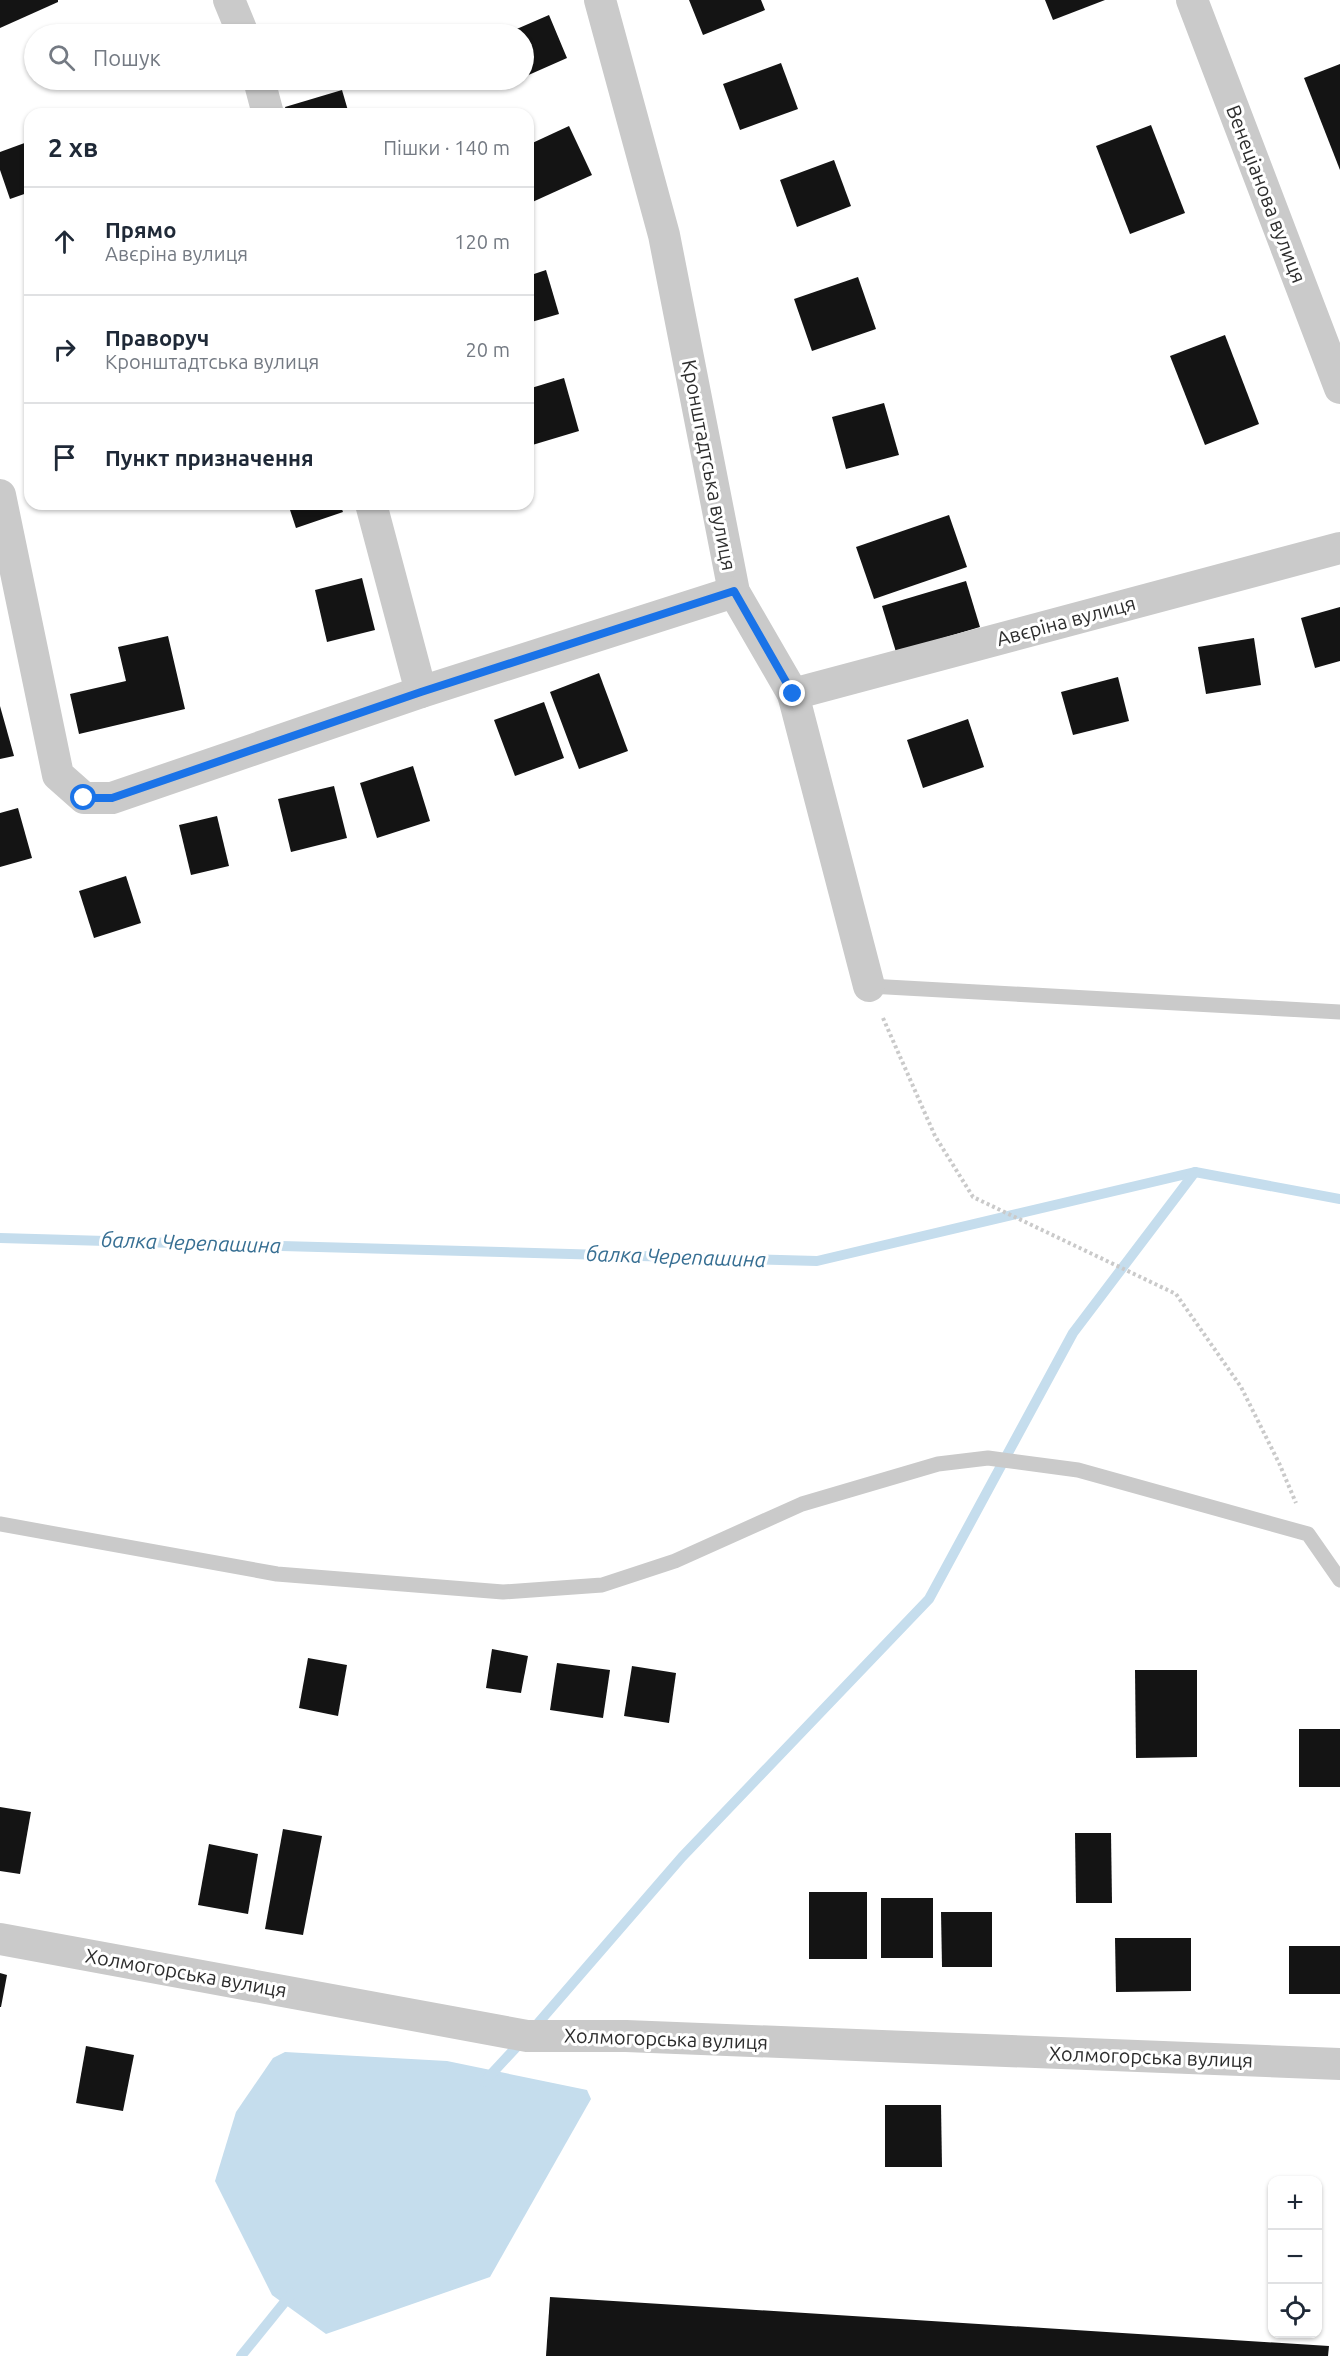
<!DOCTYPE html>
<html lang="uk">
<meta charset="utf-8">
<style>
body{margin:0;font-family:Ubuntu,sans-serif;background:#f6f6f7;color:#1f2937}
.controls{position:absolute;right:18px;bottom:18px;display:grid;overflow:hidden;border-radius:12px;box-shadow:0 2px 4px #0004}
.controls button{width:54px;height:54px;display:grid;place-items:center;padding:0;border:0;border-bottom:2px solid #e0e1e3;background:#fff;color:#1f2937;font:30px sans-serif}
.stop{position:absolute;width:18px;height:18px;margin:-14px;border:4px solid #1a73e8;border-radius:50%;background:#fff}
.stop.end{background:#1a73e8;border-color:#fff;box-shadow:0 2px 6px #0008}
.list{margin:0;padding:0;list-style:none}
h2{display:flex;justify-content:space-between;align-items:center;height:78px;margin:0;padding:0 24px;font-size:26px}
h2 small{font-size:20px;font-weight:400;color:#747a83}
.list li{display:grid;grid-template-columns:39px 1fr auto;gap:18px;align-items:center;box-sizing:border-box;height:108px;padding:0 24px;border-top:2px solid #e0e1e3}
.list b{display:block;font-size:22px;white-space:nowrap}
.list p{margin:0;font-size:20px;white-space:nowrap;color:#747a83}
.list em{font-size:20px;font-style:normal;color:#747a83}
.icon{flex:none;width:33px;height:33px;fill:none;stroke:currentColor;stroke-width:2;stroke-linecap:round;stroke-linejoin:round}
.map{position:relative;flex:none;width:1340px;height:2356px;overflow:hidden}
.search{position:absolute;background:#fff;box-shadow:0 2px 4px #0004;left:24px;top:24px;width:510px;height:66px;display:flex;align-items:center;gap:15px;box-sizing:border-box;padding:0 21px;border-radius:33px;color:#747a83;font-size:22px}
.panel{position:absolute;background:#fff;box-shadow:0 2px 4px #0004;left:24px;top:108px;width:510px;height:402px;border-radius:18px}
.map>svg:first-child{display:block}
.water{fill:#c5dded}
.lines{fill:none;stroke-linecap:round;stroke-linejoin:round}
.stream{stroke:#c5dded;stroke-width:10}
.building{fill:#141414}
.path{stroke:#cacaca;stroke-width:4;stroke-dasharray:3 3;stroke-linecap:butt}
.lane{stroke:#cacaca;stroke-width:15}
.street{stroke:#cacaca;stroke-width:32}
.route{stroke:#1a73e8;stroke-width:8}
.labels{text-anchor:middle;stroke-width:6;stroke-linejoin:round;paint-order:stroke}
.street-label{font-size:20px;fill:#2d2d2d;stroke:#fff}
.water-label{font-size:21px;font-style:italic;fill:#376f93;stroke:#fff}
</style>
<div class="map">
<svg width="1340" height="2356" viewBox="0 0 1340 2356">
<rect width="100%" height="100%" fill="#fff"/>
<!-- water -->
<path class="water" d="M 285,2052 L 447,2061 L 587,2090 L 591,2099 L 490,2277 L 326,2334 L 272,2295 L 215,2181 L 236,2112 L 273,2058 Z"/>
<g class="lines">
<!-- stream -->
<g class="stream">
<path d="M 0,1238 L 817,1261 L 1195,1172 L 1340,1199"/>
<path d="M 533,2029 L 682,1857 L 929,1599 L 1073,1333 L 1195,1172"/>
<path d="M 484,2082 L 522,2041"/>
<path d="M 241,2356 L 292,2293"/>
</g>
</g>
<!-- building -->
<g class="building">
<path d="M 0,0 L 58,0 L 58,2 L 0,28 Z"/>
<path d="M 689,0 L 761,0 L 765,10 L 703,35 Z"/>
<path d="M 1045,0 L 1105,0 L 1053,20 Z"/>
<path d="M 549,15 L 567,58 L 524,77 L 524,34 L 505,34 Z"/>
<path d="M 781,63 L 798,109 L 740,130 L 723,84 Z"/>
<path d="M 1340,64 L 1340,170 L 1304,78 Z"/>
<path d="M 494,80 L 517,80 L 498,88 Z"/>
<path d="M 342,90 L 349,114 L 287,114 L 285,107 Z"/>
<path d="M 1151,125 L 1185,213 L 1130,234 L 1096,146 Z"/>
<path d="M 569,126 L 592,175 L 528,204 L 528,145 Z"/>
<path d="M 30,141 L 30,192 L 10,199 L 0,170 L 0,152 Z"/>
<path d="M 834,160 L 851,206 L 797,227 L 780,180 Z"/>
<path d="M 546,270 L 559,314 L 528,323 L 528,276 Z"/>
<path d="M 858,277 L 876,329 L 812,351 L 794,299 Z"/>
<path d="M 1225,335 L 1259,424 L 1205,445 L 1170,356 Z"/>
<path d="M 564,378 L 579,431 L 529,446 L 528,389 Z"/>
<path d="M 884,403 L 899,455 L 846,469 L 832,417 Z"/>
<path d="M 288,504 L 340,504 L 343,512 L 296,528 Z"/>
<path d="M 949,515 L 967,567 L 874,599 L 856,547 Z"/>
<path d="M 362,578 L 375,630 L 327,642 L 315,590 Z"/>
<path d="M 966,581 L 980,627 L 896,652 L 882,606 Z"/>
<path d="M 1340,607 L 1340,661 L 1315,668 L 1301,618 Z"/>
<path d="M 168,636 L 185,709 L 79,734 L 70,694 L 126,681 L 118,647 Z"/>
<path d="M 1254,638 L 1261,685 L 1206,694 L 1198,647 Z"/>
<path d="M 599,673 L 628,751 L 579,769 L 550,692 Z"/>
<path d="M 1118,677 L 1129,721 L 1073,735 L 1061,692 Z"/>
<path d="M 544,702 L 564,758 L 515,776 L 494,720 Z"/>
<path d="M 0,706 L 14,756 L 0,759 Z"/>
<path d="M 968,719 L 984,767 L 923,788 L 907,740 Z"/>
<path d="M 413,766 L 430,821 L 377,838 L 360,783 Z"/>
<path d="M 334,786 L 347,838 L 291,852 L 278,799 Z"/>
<path d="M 18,808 L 32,858 L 0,867 L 0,813 Z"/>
<path d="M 217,816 L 229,866 L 191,875 L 179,825 Z"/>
<path d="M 126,876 L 141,923 L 94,938 L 79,891 Z"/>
<path d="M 492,1649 L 528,1656 L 521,1693 L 486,1688 Z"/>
<path d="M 308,1658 L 347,1665 L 338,1716 L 299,1708 Z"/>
<path d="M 557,1663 L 610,1670 L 603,1718 L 550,1710 Z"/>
<path d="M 632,1666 L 676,1673 L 669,1723 L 624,1716 Z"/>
<path d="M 1135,1670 L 1197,1670 L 1197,1757 L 1136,1758 Z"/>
<rect x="1299" y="1729" width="41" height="58"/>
<path d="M 0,1807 L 31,1812 L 20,1874 L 0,1871 Z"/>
<path d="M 283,1829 L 322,1836 L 303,1935 L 265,1929 Z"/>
<path d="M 1075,1833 L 1111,1833 L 1112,1903 L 1076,1903 Z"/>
<path d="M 209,1844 L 258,1854 L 248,1914 L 198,1905 Z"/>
<rect x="809" y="1892" width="58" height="67"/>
<rect x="881" y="1898" width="52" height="60"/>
<path d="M 941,1912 L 992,1912 L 992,1967 L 942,1967 Z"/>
<path d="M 1115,1938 L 1191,1938 L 1191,1991 L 1116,1992 Z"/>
<rect x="1289" y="1946" width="51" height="48"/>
<path d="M 0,1973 L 7,1975 L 1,2007 L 0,2007 Z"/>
<path d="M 86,2046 L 134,2055 L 123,2111 L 76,2103 Z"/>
<path d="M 885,2105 L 941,2105 L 942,2167 L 885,2167 Z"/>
<path d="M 550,2297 L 1329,2346 L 1328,2356 L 546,2356 Z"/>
</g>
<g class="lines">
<!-- path -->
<path class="path" d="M 883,1018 L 935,1136 L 973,1197 L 1176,1294 L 1241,1387 L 1279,1463 L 1296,1503"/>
<!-- lane -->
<g class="lane">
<path d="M 869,986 L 1340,1012"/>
<path d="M 0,1524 L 277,1574 L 503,1592 L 602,1585 L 675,1561 L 802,1504 L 938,1464 L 988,1458 L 1078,1470 L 1308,1534 L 1340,1580"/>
</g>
<!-- street -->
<g class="street">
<path d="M 229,0 L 243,34"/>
<path d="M 600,0 L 664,235 L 734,592 L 793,694 L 869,986"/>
<path d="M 1192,0 L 1340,388"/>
<path d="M 259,80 L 268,114"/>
<path d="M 0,495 L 58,775 L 84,798 L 112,798 L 421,692 L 734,592"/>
<path d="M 371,504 L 421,692"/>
<path d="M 793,694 L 1340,548"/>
<path d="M 0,1939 L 527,2036 L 626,2036 L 1340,2064"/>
</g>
</g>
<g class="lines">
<!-- route -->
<path class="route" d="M 84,798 L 112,798 L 421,692 L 734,591 L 793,694"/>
</g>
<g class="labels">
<!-- street labels -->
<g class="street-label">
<text transform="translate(1266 194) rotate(69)" y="7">Венеціанова вулиця</text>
<text transform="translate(709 465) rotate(79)" y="7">Кронштадтська вулиця</text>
<text transform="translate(1066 621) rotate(-15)" y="7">Авєріна вулиця</text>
<text transform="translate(186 1973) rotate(10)" y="7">Холмогорська вулиця</text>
<text transform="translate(666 2039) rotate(2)" y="7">Холмогорська вулиця</text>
<text transform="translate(1151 2057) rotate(2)" y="7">Холмогорська вулиця</text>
</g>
<!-- water labels -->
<g class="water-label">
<text transform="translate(191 1243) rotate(2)" y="7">балка Черепашина</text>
<text transform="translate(676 1257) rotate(2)" y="7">балка Черепашина</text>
</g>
</g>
</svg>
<div class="controls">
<button>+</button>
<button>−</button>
<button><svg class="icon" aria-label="locate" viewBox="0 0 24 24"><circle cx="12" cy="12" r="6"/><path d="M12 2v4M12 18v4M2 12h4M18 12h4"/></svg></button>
</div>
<div class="stop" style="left:84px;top:798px"></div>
<div class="stop end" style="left:793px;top:694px"></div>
<div class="search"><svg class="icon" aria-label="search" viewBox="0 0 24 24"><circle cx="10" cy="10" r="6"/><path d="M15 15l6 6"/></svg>Пошук</div>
<section class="panel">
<h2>2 хв<small>Пішки · 140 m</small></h2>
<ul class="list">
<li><svg class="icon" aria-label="ahead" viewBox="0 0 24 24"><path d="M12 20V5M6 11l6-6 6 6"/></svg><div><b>Прямо</b><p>Авєріна вулиця</p></div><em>120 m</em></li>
<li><svg class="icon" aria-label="right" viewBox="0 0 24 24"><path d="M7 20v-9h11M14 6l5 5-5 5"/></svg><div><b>Праворуч</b><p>Кронштадтська вулиця</p></div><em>20 m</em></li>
<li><svg class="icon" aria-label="arrive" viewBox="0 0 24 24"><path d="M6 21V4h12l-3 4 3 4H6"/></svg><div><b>Пункт призначення</b></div></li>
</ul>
</section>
</div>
